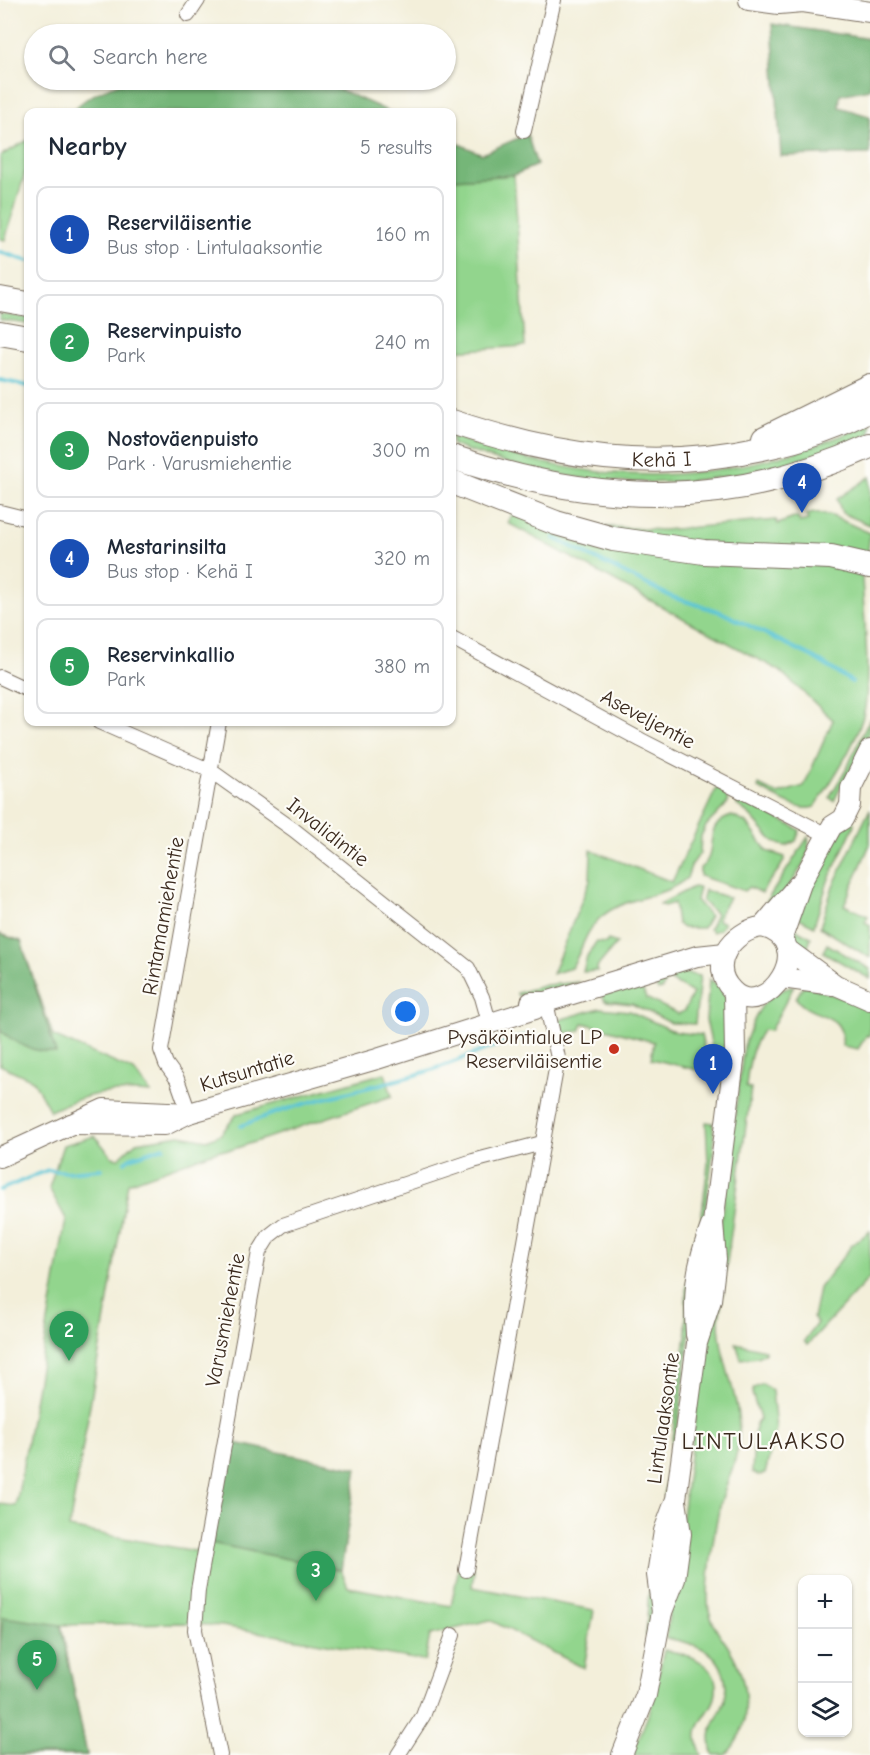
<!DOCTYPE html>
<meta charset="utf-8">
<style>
body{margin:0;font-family:"Comic Neue",sans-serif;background:#f6f6f7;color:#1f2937}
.controls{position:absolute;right:18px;bottom:18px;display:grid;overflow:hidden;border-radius:12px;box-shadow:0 2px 4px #0004}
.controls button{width:54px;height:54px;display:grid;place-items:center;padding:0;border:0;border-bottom:2px solid #e0e1e3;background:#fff;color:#1f2937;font:30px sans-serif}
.you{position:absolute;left:406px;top:1012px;width:21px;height:21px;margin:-15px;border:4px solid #fff;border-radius:50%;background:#1a73e8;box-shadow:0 0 0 9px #1a73e833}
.badge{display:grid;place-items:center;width:39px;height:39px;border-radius:50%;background:#0f766e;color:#fff;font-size:20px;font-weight:700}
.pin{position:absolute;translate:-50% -50px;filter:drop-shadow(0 2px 3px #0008)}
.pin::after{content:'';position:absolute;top:32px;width:21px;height:18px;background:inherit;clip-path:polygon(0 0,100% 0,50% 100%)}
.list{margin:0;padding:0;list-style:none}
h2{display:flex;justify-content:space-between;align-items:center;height:78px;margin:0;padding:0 24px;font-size:26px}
h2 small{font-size:20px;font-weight:400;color:#747a83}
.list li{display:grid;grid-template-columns:39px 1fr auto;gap:18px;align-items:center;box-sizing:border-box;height:96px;margin:0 12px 12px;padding:0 12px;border:2px solid #e0e1e3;border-radius:12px}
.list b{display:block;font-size:22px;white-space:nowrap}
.list p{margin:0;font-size:20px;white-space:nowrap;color:#747a83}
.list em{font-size:20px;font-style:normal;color:#747a83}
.icon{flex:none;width:33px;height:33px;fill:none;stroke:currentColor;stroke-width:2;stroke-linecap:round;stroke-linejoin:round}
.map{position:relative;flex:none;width:870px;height:1755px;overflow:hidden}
.search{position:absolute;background:#fff;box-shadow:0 2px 4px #0004;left:24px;top:24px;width:432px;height:66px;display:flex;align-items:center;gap:15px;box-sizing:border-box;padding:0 21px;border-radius:33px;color:#747a83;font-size:22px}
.panel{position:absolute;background:#fff;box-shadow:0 2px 4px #0004;left:24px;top:108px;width:432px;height:618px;border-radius:12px}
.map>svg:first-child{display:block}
.green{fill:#92d58d;stroke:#668056;stroke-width:1.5}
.forest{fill:#75b678;stroke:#58704b;stroke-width:1.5}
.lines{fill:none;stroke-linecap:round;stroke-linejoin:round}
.stream{stroke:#59c4d4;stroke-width:4}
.street-casing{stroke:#7b6f60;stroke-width:16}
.secondary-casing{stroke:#7b6f60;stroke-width:22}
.highway-casing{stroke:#7b6f60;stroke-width:26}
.street{stroke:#fff;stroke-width:14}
.secondary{stroke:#fff;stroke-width:20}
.highway{stroke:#fff;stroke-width:24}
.poi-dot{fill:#c8321e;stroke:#fdfcf7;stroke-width:2}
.labels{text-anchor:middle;stroke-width:4.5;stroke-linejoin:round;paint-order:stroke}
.street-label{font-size:21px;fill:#3b2a1e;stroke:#fdfcf7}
.poi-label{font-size:21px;fill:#3b2a1e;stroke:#fdfcf7;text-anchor:end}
.quarter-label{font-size:24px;letter-spacing:1.5px;fill:#3b2a1e;stroke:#fdfcf7}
</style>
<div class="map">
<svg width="870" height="1755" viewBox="0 0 870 1755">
<rect width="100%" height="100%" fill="#fdfcf7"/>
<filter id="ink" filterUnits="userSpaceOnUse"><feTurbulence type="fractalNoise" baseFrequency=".0167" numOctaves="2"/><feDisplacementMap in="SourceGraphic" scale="12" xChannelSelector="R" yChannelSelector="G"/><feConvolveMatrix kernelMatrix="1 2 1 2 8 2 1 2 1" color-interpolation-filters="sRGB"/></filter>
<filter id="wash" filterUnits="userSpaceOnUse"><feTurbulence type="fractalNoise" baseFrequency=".008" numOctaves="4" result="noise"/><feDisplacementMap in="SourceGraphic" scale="24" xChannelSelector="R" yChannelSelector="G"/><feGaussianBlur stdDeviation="1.35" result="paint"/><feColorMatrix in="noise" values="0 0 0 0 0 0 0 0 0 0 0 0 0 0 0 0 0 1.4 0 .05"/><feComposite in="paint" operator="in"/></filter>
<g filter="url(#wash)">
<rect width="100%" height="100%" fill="#f3efda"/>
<!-- green -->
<g class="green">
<path d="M 28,140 L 28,163 L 5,240 L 0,239 L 0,156 Z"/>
<path d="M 514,175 L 525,346 L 452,351 L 452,179 Z"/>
<path d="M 0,314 L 28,318 L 28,324 L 0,320 Z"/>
<path d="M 870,424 L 870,434 C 728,494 597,499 452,445 L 452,436 C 603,491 722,488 870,424 Z"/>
<path d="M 870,477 L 870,525 L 842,513 L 837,499 Z"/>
<path d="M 814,513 L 832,516 L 870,533 L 868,551 L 848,555 L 706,547 L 595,526 L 663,530 L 776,520 L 778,524 L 797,517 L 800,522 L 808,520 L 806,515 Z"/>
<path d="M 512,515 L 849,568 L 862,577 C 864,618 870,669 865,708 C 858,743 833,778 815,807 C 798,813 773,795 758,788 L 759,785 L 777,794 L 804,786 L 833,720 L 780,671 L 508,523 Z"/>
<path d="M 870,718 C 870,750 846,772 834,801 L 830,798 L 831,794 L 846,770 Z"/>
<path d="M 717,787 L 726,793 L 728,803 L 706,826 L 701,836 L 700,853 L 691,866 L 687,878 C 662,900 624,895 599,919 C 584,933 582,952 571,968 L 552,974 L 590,880 L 591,850 L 672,882 Z"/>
<path d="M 736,797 L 800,830 L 796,841 L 786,846 C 767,845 756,815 737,805 Z"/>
<path d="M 870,809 L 870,844 L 844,905 L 868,916 L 865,922 L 870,925 L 870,958 L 820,927 L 833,886 Z"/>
<path d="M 732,816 L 747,823 L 767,851 L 785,857 C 781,873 767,879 762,893 L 749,887 L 744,891 L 700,876 L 700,868 C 721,854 699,825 732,816 Z"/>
<path d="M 849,819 L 854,823 L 853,828 L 828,881 L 814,926 L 795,916 L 832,845 Z"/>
<path d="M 808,837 C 814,860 786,888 774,906 L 766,902 Z"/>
<path d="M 693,887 L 699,888 L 696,900 L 710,916 L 703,928 L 683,928 L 677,923 L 674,903 L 664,906 L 660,904 Z"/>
<path d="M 705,890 L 729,898 L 720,912 L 718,920 L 724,923 L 720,929 L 713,932 L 709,929 L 716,914 L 702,901 Z"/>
<path d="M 792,927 L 811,937 L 804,959 L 792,945 Z"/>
<path d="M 0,934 L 21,941 L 53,1036 L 134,1071 L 151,1093 C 109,1089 88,1093 50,1111 L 33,1080 L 0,1065 Z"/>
<path d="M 608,940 L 617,943 L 597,967 L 597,971 L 583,972 L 587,956 L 596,942 L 606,943 Z"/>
<path d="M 827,944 L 870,969 L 870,979 L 823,952 Z"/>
<path d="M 679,972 L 700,976 L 695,1024 L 671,1023 L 632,1004 L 605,1001 L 601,993 L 636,983 L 640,984 L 646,998 L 678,1014 L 684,1011 L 693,993 L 667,979 L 662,989 L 658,990 L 653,982 L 655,977 Z"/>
<path d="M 709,979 C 739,995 728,1034 721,1062 L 715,1061 L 706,1020 Z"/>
<path d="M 580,982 L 560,989 L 518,996 L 517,993 L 546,985 Z"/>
<path d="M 804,985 L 870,1007 L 870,1036 L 867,1035 L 858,1049 L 842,1046 C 846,1009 810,1020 796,998 Z"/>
<path d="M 794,986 L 770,1031 L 763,1030 C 752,1042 747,1071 746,1087 L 751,1089 L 719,1320 C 719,1361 741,1396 739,1436 C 738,1461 727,1479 721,1502 C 715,1524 705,1589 709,1610 C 712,1627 722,1636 730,1650 C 749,1681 754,1729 725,1755 L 714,1755 C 705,1734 713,1726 722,1708 C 726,1699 727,1690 725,1680 C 720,1649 693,1643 666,1638 L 744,1046 C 755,1016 760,995 794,986 Z"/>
<path d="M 600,1008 L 629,1011 L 676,1032 L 701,1035 L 706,1056 L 703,1057 L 702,1071 L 651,1059 L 654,1042 L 583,1023 L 580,1031 L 558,1034 L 555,1021 Z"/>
<path d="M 385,1073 L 392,1096 L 231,1150 L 220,1150 L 128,1183 L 69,1528 L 194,1551 L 211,1543 L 341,1570 L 348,1587 L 451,1606 L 459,1567 L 474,1569 L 472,1587 L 594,1610 L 584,1668 L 490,1620 L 430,1635 L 425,1661 L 222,1626 L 183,1623 L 61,1625 L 87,1755 L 0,1755 L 0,1504 L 16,1506 L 66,1219 L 49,1188 L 63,1145 L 95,1136 L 112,1157 L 119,1158 L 136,1142 L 180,1135 L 207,1140 L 221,1134 L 237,1114 Z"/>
<path d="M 706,1122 L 713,1123 L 714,1145 L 651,1636 L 646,1636 L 652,1542 L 663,1504 L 686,1335 L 686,1286 L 692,1248 L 701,1221 L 708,1163 Z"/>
<path d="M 870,1231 L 870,1277 L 807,1345 L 804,1341 L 817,1323 L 813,1318 L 819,1288 L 852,1245 Z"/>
<path d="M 736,1343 L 765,1350 L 765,1353 L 758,1357 L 741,1359 Z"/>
<path d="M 763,1384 L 772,1391 L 776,1429 L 765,1474 L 758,1475 L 752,1472 L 755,1425 L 760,1419 L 752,1393 L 754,1388 Z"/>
<path d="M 664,1650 C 690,1654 723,1664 715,1698 C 711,1711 700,1719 697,1732 C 696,1739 699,1748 702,1755 L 632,1755 L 651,1708 Z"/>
</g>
<!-- forest -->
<g class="forest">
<path d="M 772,24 L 870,39 L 870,89 L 840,95 L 839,107 L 869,116 L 870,154 L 781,156 Z"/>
<path d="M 130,80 L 318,80 L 390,112 L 72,112 C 85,95 110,87 130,80 Z"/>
<path d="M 527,134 L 537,165 L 514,175 L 452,179 L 452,141 L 482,154 Z"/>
<path d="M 0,934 L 21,941 L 56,1053 C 32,1051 18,1046 0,1030 Z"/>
<path d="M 230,1442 L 357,1468 L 341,1570 L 211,1543 Z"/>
<path d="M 3,1617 L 61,1625 L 87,1755 L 0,1755 L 0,1646 Z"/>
</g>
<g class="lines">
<!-- stream -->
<g class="stream">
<path d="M 0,252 L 28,261"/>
<path d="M 0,380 L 28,386"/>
<path d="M 554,538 L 672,597 L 721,612 L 813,657 L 852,682"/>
<path d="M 241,1126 C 298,1101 362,1091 422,1073 C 459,1062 493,1044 530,1035"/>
<path d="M 125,1162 L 130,1158 L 164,1147"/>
<path d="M 0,1190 L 48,1170 L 67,1172 L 101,1169"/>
</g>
</g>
</g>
<g filter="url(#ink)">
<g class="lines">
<defs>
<g id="street">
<path d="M 188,15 L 198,0"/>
<path d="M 524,131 L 554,0"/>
<path d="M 0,512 L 28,519"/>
<path d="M 452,638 L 641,740 L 827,835"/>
<path d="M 0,677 L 28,690"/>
<path d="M 99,722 L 211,771 L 294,830 L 468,968 L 482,997 L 489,1022"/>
<path d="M 189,1113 L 177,1079 L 166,1064 L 161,1050 L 219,722"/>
<path d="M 466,1570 L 558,1058 L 546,1002"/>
<path d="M 220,1755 L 195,1630 L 198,1590 L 259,1252 L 269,1236 L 283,1225 L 473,1161 L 542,1143"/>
<path d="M 398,1755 L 423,1716 L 453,1635"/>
</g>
<g id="secondary">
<path d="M 749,0 L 779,4 L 803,2 L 870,12"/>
<path d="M 762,927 C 821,941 765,1025 732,990 C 707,965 733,930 762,927 Z"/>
<path d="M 762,927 L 798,885"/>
<path d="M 782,938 L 802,881 L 832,826 L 843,819 L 850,805 L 851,788 L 870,750"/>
<path d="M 787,949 L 836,985 L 870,1000"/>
<path d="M 782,978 L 833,985"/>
<path d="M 531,1002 L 546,1002 L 697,956 L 725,953"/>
<path d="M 71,1124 L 165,1125 L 189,1113 L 377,1059 L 535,1009 L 542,1003"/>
<path d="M 0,1157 L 104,1109 L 189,1113"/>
<path d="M 696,1335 C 693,1292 696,1265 711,1226"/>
<path d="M 662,1612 L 657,1575 L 664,1531 L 676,1499 L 697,1343 L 711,1300 L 716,1259 L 713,1223 L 735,1053 L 734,993"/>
<path d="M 622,1755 L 646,1695 L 662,1612 L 675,1579 L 681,1534 L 676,1501"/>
</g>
<g id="highway">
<path d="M 0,299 L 28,304"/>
<path d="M 0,333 L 28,338"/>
<path id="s1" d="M 452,422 C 557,457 652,472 762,448 C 799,440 837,429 870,410"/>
<path d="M 765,438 L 870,386"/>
<path d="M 452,457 C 596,506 730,510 870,446"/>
<path d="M 452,482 L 556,523 L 613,539 L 704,552 L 831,557 L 870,566"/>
</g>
</defs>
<!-- street casing -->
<use href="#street" class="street-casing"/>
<!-- secondary casing -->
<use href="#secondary" class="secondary-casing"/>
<!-- highway casing -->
<use href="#highway" class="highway-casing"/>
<!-- street -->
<use href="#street" class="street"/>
<!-- secondary -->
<use href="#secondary" class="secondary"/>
<!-- highway -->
<use href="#highway" class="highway"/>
</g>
</g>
<!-- markers -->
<circle class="poi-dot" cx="614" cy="1049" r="6"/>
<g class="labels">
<!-- street labels -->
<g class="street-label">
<text dy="7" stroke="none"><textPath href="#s1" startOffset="214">Kehä I</textPath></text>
<text transform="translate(648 719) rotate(28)" y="7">Aseveljentie</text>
<text transform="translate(328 832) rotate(38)" y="7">Invalidintie</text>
<text transform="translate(163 916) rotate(-80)" y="7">Rintamamiehentie</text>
<text transform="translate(247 1071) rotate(-17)" y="7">Kutsuntatie</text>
<text transform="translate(225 1320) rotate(-79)" y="7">Varusmiehentie</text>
<text transform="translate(663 1418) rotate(-82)" y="7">Lintulaaksontie</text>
</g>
<!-- poi labels -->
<g class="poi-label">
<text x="602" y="1044">Pysäköintialue LP<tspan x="602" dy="24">Reserviläisentie</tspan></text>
</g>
<!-- quarter labels -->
<g class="quarter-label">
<text x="764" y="1449">LINTULAAKSO</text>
</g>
</g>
</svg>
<div class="controls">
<button>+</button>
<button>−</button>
<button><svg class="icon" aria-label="layers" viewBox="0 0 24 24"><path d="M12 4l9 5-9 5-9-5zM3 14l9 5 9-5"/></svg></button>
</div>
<div class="you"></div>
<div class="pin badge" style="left:713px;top:1094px;background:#1a4fb4">1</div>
<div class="pin badge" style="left:69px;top:1361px;background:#2e9e5b">2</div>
<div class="pin badge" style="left:316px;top:1601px;background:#2e9e5b">3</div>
<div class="pin badge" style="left:802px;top:513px;background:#1a4fb4">4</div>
<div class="pin badge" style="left:37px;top:1690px;background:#2e9e5b">5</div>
<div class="search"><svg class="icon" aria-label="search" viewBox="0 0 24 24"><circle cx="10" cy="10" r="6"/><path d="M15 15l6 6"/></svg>Search here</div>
<section class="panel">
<h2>Nearby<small>5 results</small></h2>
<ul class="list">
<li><span class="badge" style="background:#1a4fb4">1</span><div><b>Reserviläisentie</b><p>Bus stop · Lintulaaksontie</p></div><em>160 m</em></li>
<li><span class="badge" style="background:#2e9e5b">2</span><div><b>Reservinpuisto</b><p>Park</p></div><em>240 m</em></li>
<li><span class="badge" style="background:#2e9e5b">3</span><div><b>Nostoväenpuisto</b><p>Park · Varusmiehentie</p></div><em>300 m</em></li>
<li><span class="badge" style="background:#1a4fb4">4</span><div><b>Mestarinsilta</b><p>Bus stop · Kehä I</p></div><em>320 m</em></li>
<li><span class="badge" style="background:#2e9e5b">5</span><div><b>Reservinkallio</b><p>Park</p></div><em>380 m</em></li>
</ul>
</section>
</div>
